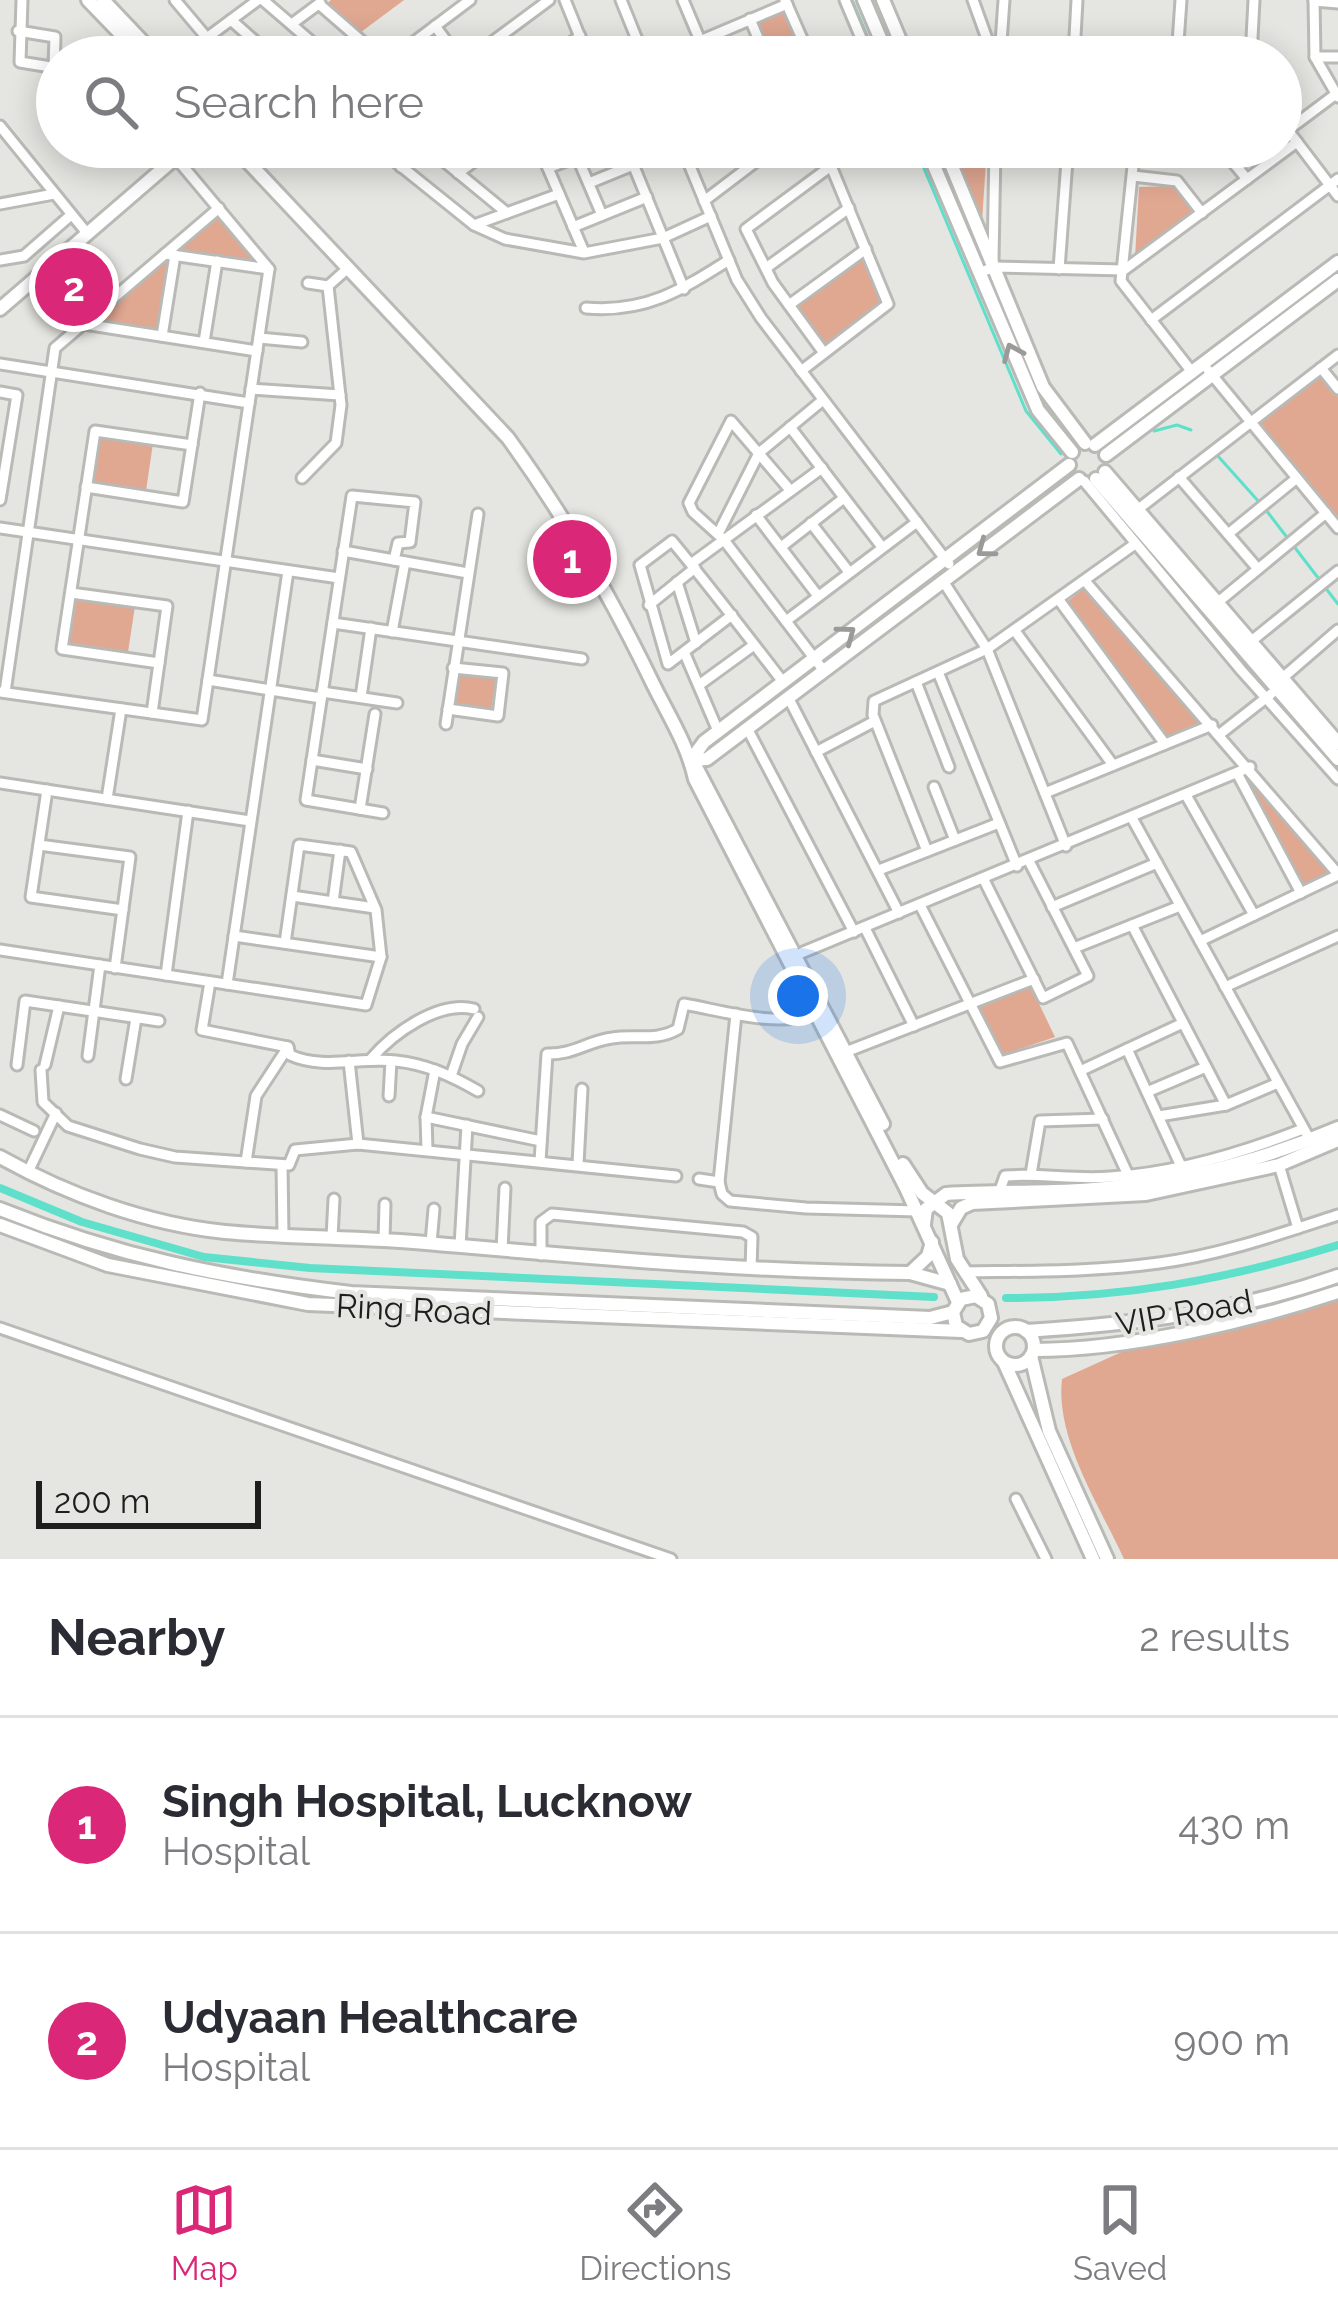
<!DOCTYPE html>
<style>
body{margin:0;font-family:Raleway,sans-serif;background:#f7f7f7;color:#2b2b33}
.scale{position:absolute;left:36px;bottom:30px;width:225px;box-sizing:border-box;padding-left:12px;border:6px solid #1e1e1d;border-top:0;font-size:33px;line-height:42px;white-space:nowrap;color:#1e1e1d;-webkit-text-stroke:9px #e5e5e1;paint-order:stroke}
.you{position:absolute;left:798px;top:996px;width:42px;height:42px;margin:-30px;border:9px solid #fff;border-radius:50%;background:#1a73e8;box-shadow:0 0 0 18px #1a73e833}
.badge{display:grid;place-items:center;width:78px;height:78px;border-radius:50%;background:#db2777;color:#fff;font-size:39px;font-weight:700}
.pin{position:absolute;translate:-50% -50%;border:6px solid #fff;box-shadow:0 3px 12px #0006}
.list{margin:0;padding:0;list-style:none}
h2{display:flex;justify-content:space-between;align-items:center;height:156px;margin:0;padding:0 48px;font-size:51px}
h2 small{font-size:39px;font-weight:400;color:#7c7c81}
.list li{display:grid;grid-template-columns:78px 1fr auto;gap:36px;align-items:center;box-sizing:border-box;height:216px;padding:0 48px;border-top:3px solid #e1e1e2}
.list b{display:block;font-size:45px;white-space:nowrap}
.list p{margin:0;font-size:39px;white-space:nowrap;color:#7c7c81}
.list em{font-size:39px;font-style:normal;color:#7c7c81}
.icon{flex:none;width:66px;height:66px;fill:none;stroke:currentColor;stroke-width:2;stroke-linecap:round;stroke-linejoin:round}
.map{position:relative;flex:none;width:1338px;height:1559px;overflow:hidden}
.search{position:absolute;background:#fff;box-shadow:0 6px 30px #0003;left:36px;right:36px;top:36px;height:132px;display:flex;align-items:center;gap:30px;box-sizing:border-box;padding:0 42px;border-radius:66px;color:#7c7c81;font-size:45px}
.sheet{height:588px;background:#fff}
nav{display:flex;justify-content:space-around;align-items:center;box-sizing:border-box;height:168px;border-top:3px solid #e1e1e2;background:#fff;font-size:33px;color:#7c7c81}
nav a{display:grid;justify-items:center;gap:6px}
nav .on{color:#db2777}
.map>svg:first-child{display:block}
.green{fill:#e0a791}
.lines{fill:none;stroke-linecap:round;stroke-linejoin:round}
.stream{stroke:#5ee0cb;stroke-width:3}
.canal{stroke:#5ee0cb;stroke-width:8}
.street-casing{stroke:#b9b9b6;stroke-width:15}
.secondary-casing{stroke:#b9b9b6;stroke-width:18}
.street{stroke:#fff;stroke-width:9}
.secondary{stroke:#fff;stroke-width:12}
.oneway{stroke:#9a9a99}
.labels{text-anchor:middle;stroke-width:9;stroke-linejoin:round;paint-order:stroke}
.street-label{font-size:33px;fill:#1e1e1d;stroke:#e5e5e1}
</style>
<div class="map">
<svg width="1338" height="1559" viewBox="0 0 1338 1559">
<rect width="100%" height="100%" fill="#e5e5e1"/>
<!-- green -->
<g class="green">
<path d="M 331,0 L 404,0 L 357,35 L 324,6 Z"/>
<path d="M 784,10 L 804,57 L 772,57 L 758,22 Z"/>
<path d="M 952,147 L 987,147 L 982,221 Z"/>
<path d="M 1173,186 L 1195,213 L 1135,258 L 1139,187 Z"/>
<path d="M 216,214 L 251,258 L 249,261 L 182,251 L 183,243 Z"/>
<path d="M 862,255 L 882,303 L 825,346 L 796,305 Z"/>
<path d="M 164,259 L 170,260 L 159,330 L 104,322 L 98,316 Z"/>
<path d="M 1321,376 L 1338,397 L 1338,521 L 1261,423 Z"/>
<path d="M 100,435 L 153,443 L 146,491 L 92,483 Z"/>
<path d="M 1084,588 L 1200,725 L 1166,738 L 1067,602 Z"/>
<path d="M 74,597 L 135,606 L 128,652 L 67,644 Z"/>
<path d="M 459,671 L 496,677 L 491,711 L 453,706 Z"/>
<path d="M 1249,777 L 1331,872 L 1303,885 L 1246,779 Z"/>
<path d="M 1031,987 L 1055,1037 L 1002,1055 L 979,1008 Z"/>
<path d="M 1338,1299 L 1338,1559 L 1124,1559 C 1100,1506 1055,1439 1062,1379 L 1137,1345 L 1288,1314 Z"/>
</g>
<g class="lines">
<!-- stream -->
<g class="stream">
<path d="M 852,0 L 876,57"/>
<path d="M 915,147 L 1026,411 L 1061,454"/>
<path d="M 1154,431 L 1177,425 L 1191,430"/>
<path d="M 1217,455 L 1260,503"/>
<path d="M 1266,510 L 1319,579"/>
<path d="M 1324,586 L 1338,604"/>
</g>
<!-- canal -->
<g class="canal">
<path d="M 0,1188 L 82,1222 L 204,1257 L 310,1268 L 934,1297"/>
<path d="M 1006,1298 C 1124,1298 1226,1280 1338,1245"/>
</g>
<defs>
<g id="street">
<path d="M 22,0 L 20,62 L 57,68"/>
<path d="M 175,0 L 207,38"/>
<path d="M 263,0 L 329,57"/>
<path d="M 565,0 L 588,57"/>
<path d="M 621,0 L 644,57"/>
<path d="M 683,0 L 707,57"/>
<path d="M 785,0 L 810,57"/>
<path d="M 845,0 L 869,57"/>
<path d="M 973,0 L 991,50"/>
<path d="M 1314,0 L 1315,57 L 1338,97"/>
<path d="M 1314,1 L 1338,3"/>
<path d="M 319,4 L 365,44"/>
<path d="M 750,19 L 766,57"/>
<path d="M 231,20 L 273,57"/>
<path d="M 293,23 L 320,3"/>
<path d="M 435,26 L 458,57"/>
<path d="M 18,31 L 55,37 L 54,67"/>
<path d="M 700,41 L 787,4"/>
<path d="M 1074,55 L 1077,0"/>
<path d="M 181,57 L 258,0"/>
<path d="M 394,57 L 470,0"/>
<path d="M 472,57 L 549,0"/>
<path d="M 552,57 L 580,36"/>
<path d="M 972,57 L 991,50 L 1099,57"/>
<path d="M 1000,57 L 1004,0"/>
<path d="M 1177,57 L 1181,0"/>
<path d="M 1251,57 L 1254,0"/>
<path d="M 1315,57 L 1338,57"/>
<path d="M 1281,121 L 1338,196"/>
<path d="M 0,126 L 86,232"/>
<path d="M 1288,130 L 1336,94"/>
<path d="M 377,147 L 474,225 L 505,239 L 584,253 L 663,238 L 711,216"/>
<path d="M 539,147 L 584,252"/>
<path d="M 573,147 L 602,215"/>
<path d="M 626,147 L 684,289"/>
<path d="M 682,147 L 737,280 L 761,318 L 949,564"/>
<path d="M 745,147 L 752,164"/>
<path d="M 1135,147 L 1121,281 L 1192,372"/>
<path d="M 1220,147 L 1247,179"/>
<path d="M 428,148 L 507,213"/>
<path d="M 401,167 L 428,147"/>
<path d="M 548,168 L 602,147"/>
<path d="M 458,173 L 494,147"/>
<path d="M 1133,176 L 1177,181 L 1202,213"/>
<path d="M 589,183 L 633,165"/>
<path d="M 704,201 L 775,147"/>
<path d="M 0,204 L 54,194"/>
<path d="M 474,225 L 559,194"/>
<path d="M 573,227 L 647,197"/>
<path d="M 165,254 L 269,269"/>
<path d="M 0,260 L 24,256 L 71,215"/>
<path d="M 993,262 L 995,147"/>
<path d="M 766,268 L 849,208"/>
<path d="M 1059,269 L 1068,147"/>
<path d="M 979,273 L 994,267 L 1124,270 L 1297,142"/>
<path d="M 308,283 L 328,286"/>
<path d="M 789,305 L 866,249"/>
<path d="M 586,308 C 645,313 680,291 729,260"/>
<path d="M 1151,320 L 1338,179"/>
<path d="M 84,324 L 257,351"/>
<path d="M 162,336 L 175,255"/>
<path d="M 259,338 L 302,342"/>
<path d="M 204,342 L 217,261"/>
<path d="M 0,364 L 249,403"/>
<path d="M 1321,368 L 1338,389"/>
<path d="M 1208,370 L 1338,528"/>
<path d="M 801,371 L 888,304 L 831,166 L 746,229 L 773,283 L 824,353"/>
<path d="M 251,389 L 340,395"/>
<path d="M 0,392 L 17,395 L 0,500"/>
<path d="M 790,427 L 882,547"/>
<path d="M 1179,477 L 1258,569"/>
<path d="M 302,478 L 336,443 L 341,405 L 328,286 L 347,269"/>
<path d="M 1084,481 L 1241,670 L 1338,779"/>
<path d="M 86,487 L 183,502 L 200,393"/>
<path d="M 790,490 L 731,421 L 689,503 L 693,512 L 724,540 L 824,671"/>
<path d="M 1137,510 L 1338,355"/>
<path d="M 756,515 L 818,596"/>
<path d="M 811,523 L 849,572"/>
<path d="M 0,528 L 339,578"/>
<path d="M 718,534 L 759,453 L 823,400"/>
<path d="M 1228,534 L 1297,478"/>
<path d="M 781,547 L 844,498"/>
<path d="M 343,551 L 468,573"/>
<path d="M 691,564 L 822,468"/>
<path d="M 943,581 L 987,649 L 1066,846"/>
<path d="M 1085,581 L 1338,874"/>
<path d="M 677,582 L 696,643"/>
<path d="M 71,593 L 167,606 L 152,713"/>
<path d="M 1059,600 L 1165,744"/>
<path d="M 1217,603 L 1326,513"/>
<path d="M 649,605 L 695,568"/>
<path d="M 732,615 L 668,664 L 640,565 L 672,541 C 710,587 747,635 783,682"/>
<path d="M 786,621 L 917,522"/>
<path d="M 333,623 L 582,659"/>
<path d="M 1015,631 L 1113,765"/>
<path d="M 392,632 L 405,562"/>
<path d="M 1249,643 L 1338,571"/>
<path d="M 685,654 L 718,731"/>
<path d="M 159,663 L 62,649 L 95,431 L 192,445"/>
<path d="M 938,672 L 1017,866"/>
<path d="M 208,680 L 321,698"/>
<path d="M 1279,681 L 1338,630"/>
<path d="M 916,682 L 949,767"/>
<path d="M 699,685 L 754,645"/>
<path d="M 0,692 L 202,720 L 269,269 L 171,152"/>
<path d="M 5,692 L 55,348 L 219,208"/>
<path d="M 322,692 L 397,703"/>
<path d="M 361,697 L 371,628"/>
<path d="M 788,697 L 899,913"/>
<path d="M 448,709 L 498,716 L 503,673 L 453,668"/>
<path d="M 446,724 L 478,514"/>
<path d="M 747,728 L 854,932"/>
<path d="M 1220,734 L 1271,694"/>
<path d="M 816,752 L 875,721"/>
<path d="M 312,760 L 367,769"/>
<path d="M 1237,773 L 1301,893"/>
<path d="M 0,783 L 250,821"/>
<path d="M 934,787 L 955,840"/>
<path d="M 47,790 L 31,897 L 123,910"/>
<path d="M 1045,793 L 1212,725"/>
<path d="M 1186,795 L 1254,915"/>
<path d="M 107,799 L 121,709"/>
<path d="M 360,809 L 375,714"/>
<path d="M 383,813 L 306,800 L 352,496 L 415,502 L 410,542 L 398,543 L 394,560"/>
<path d="M 1132,818 L 1310,1140"/>
<path d="M 39,845 L 130,857 L 115,968"/>
<path d="M 927,851 L 873,715 L 874,701 L 987,649 L 1135,544"/>
<path d="M 879,870 L 999,823"/>
<path d="M 984,880 L 1043,998 L 1088,976 L 1029,861"/>
<path d="M 292,896 L 375,908"/>
<path d="M 333,902 L 340,850"/>
<path d="M 920,905 L 1000,1062 L 1067,1043 L 1128,1175"/>
<path d="M 1052,907 L 1157,863"/>
<path d="M 1132,925 L 1226,1105"/>
<path d="M 865,928 L 914,1026"/>
<path d="M 234,936 L 381,957"/>
<path d="M 1200,941 L 1338,875"/>
<path d="M 1074,948 L 1180,906"/>
<path d="M 0,950 L 366,1005 L 381,957 L 376,910 L 351,852 L 299,845 L 285,943"/>
<path d="M 789,958 L 1250,767"/>
<path d="M 166,975 L 188,811"/>
<path d="M 210,982 L 202,1030 L 288,1047 L 290,1055 C 323,1070 360,1057 396,1061 C 426,1064 452,1076 478,1091"/>
<path d="M 227,984 L 288,571"/>
<path d="M 1225,987 L 1338,936"/>
<path d="M 736,1014 L 719,1182 L 722,1194 L 730,1201 L 806,1208 L 917,1211"/>
<path d="M 1127,1049 L 1181,1166"/>
<path d="M 843,1053 L 1034,979"/>
<path d="M 88,1056 L 100,965"/>
<path d="M 371,1059 C 393,1033 439,1000 474,1009"/>
<path d="M 349,1061 L 358,1144"/>
<path d="M 17,1065 L 25,1001 L 159,1021"/>
<path d="M 45,1065 L 59,1006"/>
<path d="M 41,1070 L 43,1102 L 68,1126 L 140,1149 L 175,1157 L 289,1165 L 295,1150 L 358,1144 L 676,1176"/>
<path d="M 1080,1071 L 1183,1023"/>
<path d="M 451,1076 L 462,1044 L 478,1017"/>
<path d="M 126,1079 L 136,1018"/>
<path d="M 1147,1092 L 1206,1067"/>
<path d="M 389,1096 L 391,1061"/>
<path d="M 0,1115 L 34,1131"/>
<path d="M 1159,1116 L 1226,1105 L 1278,1083"/>
<path d="M 426,1117 L 541,1141"/>
<path d="M 427,1150 L 426,1117 L 435,1070"/>
<path d="M 540,1161 L 547,1054 C 573,1055 588,1041 612,1038 C 636,1034 655,1042 678,1029 L 684,1004 C 728,1012 773,1027 817,1014"/>
<path d="M 246,1162 L 256,1096 L 288,1047"/>
<path d="M 578,1164 L 582,1089"/>
<path d="M 282,1165 L 283,1235"/>
<path d="M 1279,1165 L 1298,1228"/>
<path d="M 28,1172 L 56,1113"/>
<path d="M 1031,1174 L 1040,1121 L 1103,1119"/>
<path d="M 699,1179 L 719,1182"/>
<path d="M 1000,1190 L 1005,1176 C 1040,1173 1075,1180 1110,1177 C 1176,1173 1242,1153 1303,1129"/>
<path d="M 332,1237 L 334,1199"/>
<path d="M 384,1240 L 385,1204"/>
<path d="M 431,1243 L 434,1209"/>
<path d="M 460,1246 L 467,1125"/>
<path d="M 502,1250 L 505,1188"/>
<path d="M 541,1255 L 541,1222 L 552,1214 L 743,1232 L 752,1237 L 751,1268"/>
<path d="M 964,1272 C 1029,1271 1094,1272 1159,1263 C 1220,1255 1280,1234 1338,1215"/>
<path d="M 0,1328 L 671,1559"/>
<path d="M 1016,1499 L 1046,1559"/>
</g>
<g id="secondary">
<path d="M 88,0 L 143,57"/>
<path d="M 103,0 L 157,57"/>
<path d="M 864,0 L 888,57"/>
<path d="M 883,0 L 907,57"/>
<path d="M 234,147 L 508,438 C 565,516 612,599 654,686 C 669,716 688,746 695,779 L 906,1188 L 958,1302"/>
<path d="M 926,147 L 1038,410 L 1072,452"/>
<path d="M 944,147 L 1043,387 L 1085,443"/>
<path d="M 0,309 L 188,147"/>
<path d="M 1095,445 L 1338,262"/>
<path d="M 1106,455 L 1338,280"/>
<path d="M 1105,472 L 1338,743"/>
<path d="M 1096,479 L 1338,759"/>
<path d="M 691,760 L 707,759 L 1079,479"/>
<path d="M 691,760 L 704,742 L 1069,465"/>
<path d="M 695,765 L 883,1124"/>
<path d="M 0,1157 C 68,1195 147,1224 225,1232 C 291,1238 359,1237 426,1243 C 587,1257 748,1272 910,1273 L 950,1284"/>
<path d="M 903,1164 L 922,1193 L 948,1213 L 957,1259 L 981,1296"/>
<path d="M 0,1209 C 119,1257 223,1278 351,1293 L 930,1318 L 953,1312 L 961,1299 L 976,1296 L 988,1304 L 991,1318 L 983,1331 L 969,1334 L 956,1326 L 953,1312"/>
<path d="M 952,1223 L 961,1208 L 972,1203 L 1146,1194 L 1279,1165 L 1338,1140"/>
<path d="M 924,1224 L 926,1209 L 946,1194 C 1004,1190 1065,1194 1123,1186 C 1199,1177 1268,1158 1338,1128"/>
<path d="M 0,1225 L 108,1265 L 308,1304 L 961,1331"/>
<path d="M 910,1273 L 928,1256 L 932,1242"/>
<circle cx="1015" cy="1346" r="19"/>
<path d="M 1026,1331 C 1134,1324 1236,1312 1338,1276"/>
<path d="M 1034,1350 C 1128,1350 1248,1322 1338,1292"/>
<path d="M 1031,1356 L 1049,1431 L 1107,1559"/>
<path d="M 1004,1362 L 1093,1559"/>
</g>
</defs>
<!-- street casing -->
<use href="#street" class="street-casing"/>
<!-- secondary casing -->
<use href="#secondary" class="secondary-casing"/>
<!-- street -->
<use href="#street" class="street"/>
<!-- secondary -->
<use href="#secondary" class="secondary"/>
</g>
<!-- one-way arrows -->
<defs><path id="oneway-chevron" d="M-2-3.5L2.5 0L-2 3.5" fill="none" stroke-width="1.6" stroke-linecap="round" stroke-linejoin="round" transform="scale(3)"/></defs>
<g class="oneway">
<use href="#oneway-chevron" transform="translate(1012 352) rotate(-113)"/>
<use href="#oneway-chevron" transform="translate(985 549) rotate(143)"/>
<use href="#oneway-chevron" transform="translate(847 634) rotate(-37)"/>
</g>
<g class="labels">
<!-- street labels -->
<g class="street-label">
<text transform="translate(414 1309) rotate(3)" y="12">Ring Road</text>
<text transform="translate(1184 1312) rotate(-10)" y="12">VIP Road</text>
</g>
</g>
</svg>
<div class="scale">200 m</div>
<div class="you"></div>
<div class="pin badge" style="left:572px;top:559px">1</div>
<div class="pin badge" style="left:74px;top:287px">2</div>
<div class="search"><svg class="icon" aria-label="search" viewBox="0 0 24 24"><circle cx="10" cy="10" r="6"/><path d="M15 15l6 6"/></svg>Search here</div>
</div>
<section class="sheet">
<h2>Nearby<small>2 results</small></h2>
<ul class="list">
<li><span class="badge">1</span><div><b>Singh Hospital, Lucknow</b><p>Hospital</p></div><em>430 m</em></li>
<li><span class="badge">2</span><div><b>Udyaan Healthcare</b><p>Hospital</p></div><em>900 m</em></li>
</ul>
</section>
<nav>
<a class="on"><svg class="icon" aria-label="map" viewBox="0 0 24 24"><path d="M3 6l6-2 6 2 6-2v14l-6 2-6-2-6 2zM9 4v14M15 6v14"/></svg>Map</a>
<a><svg class="icon" aria-label="directions" viewBox="0 0 24 24"><path d="M12 3l9 9-9 9-9-9zM9 14v-3h6M13 9l2 2-2 2"/></svg>Directions</a>
<a><svg class="icon" aria-label="saved" viewBox="0 0 24 24"><path d="M7 4h10v16l-5-4-5 4z"/></svg>Saved</a>
</nav>
